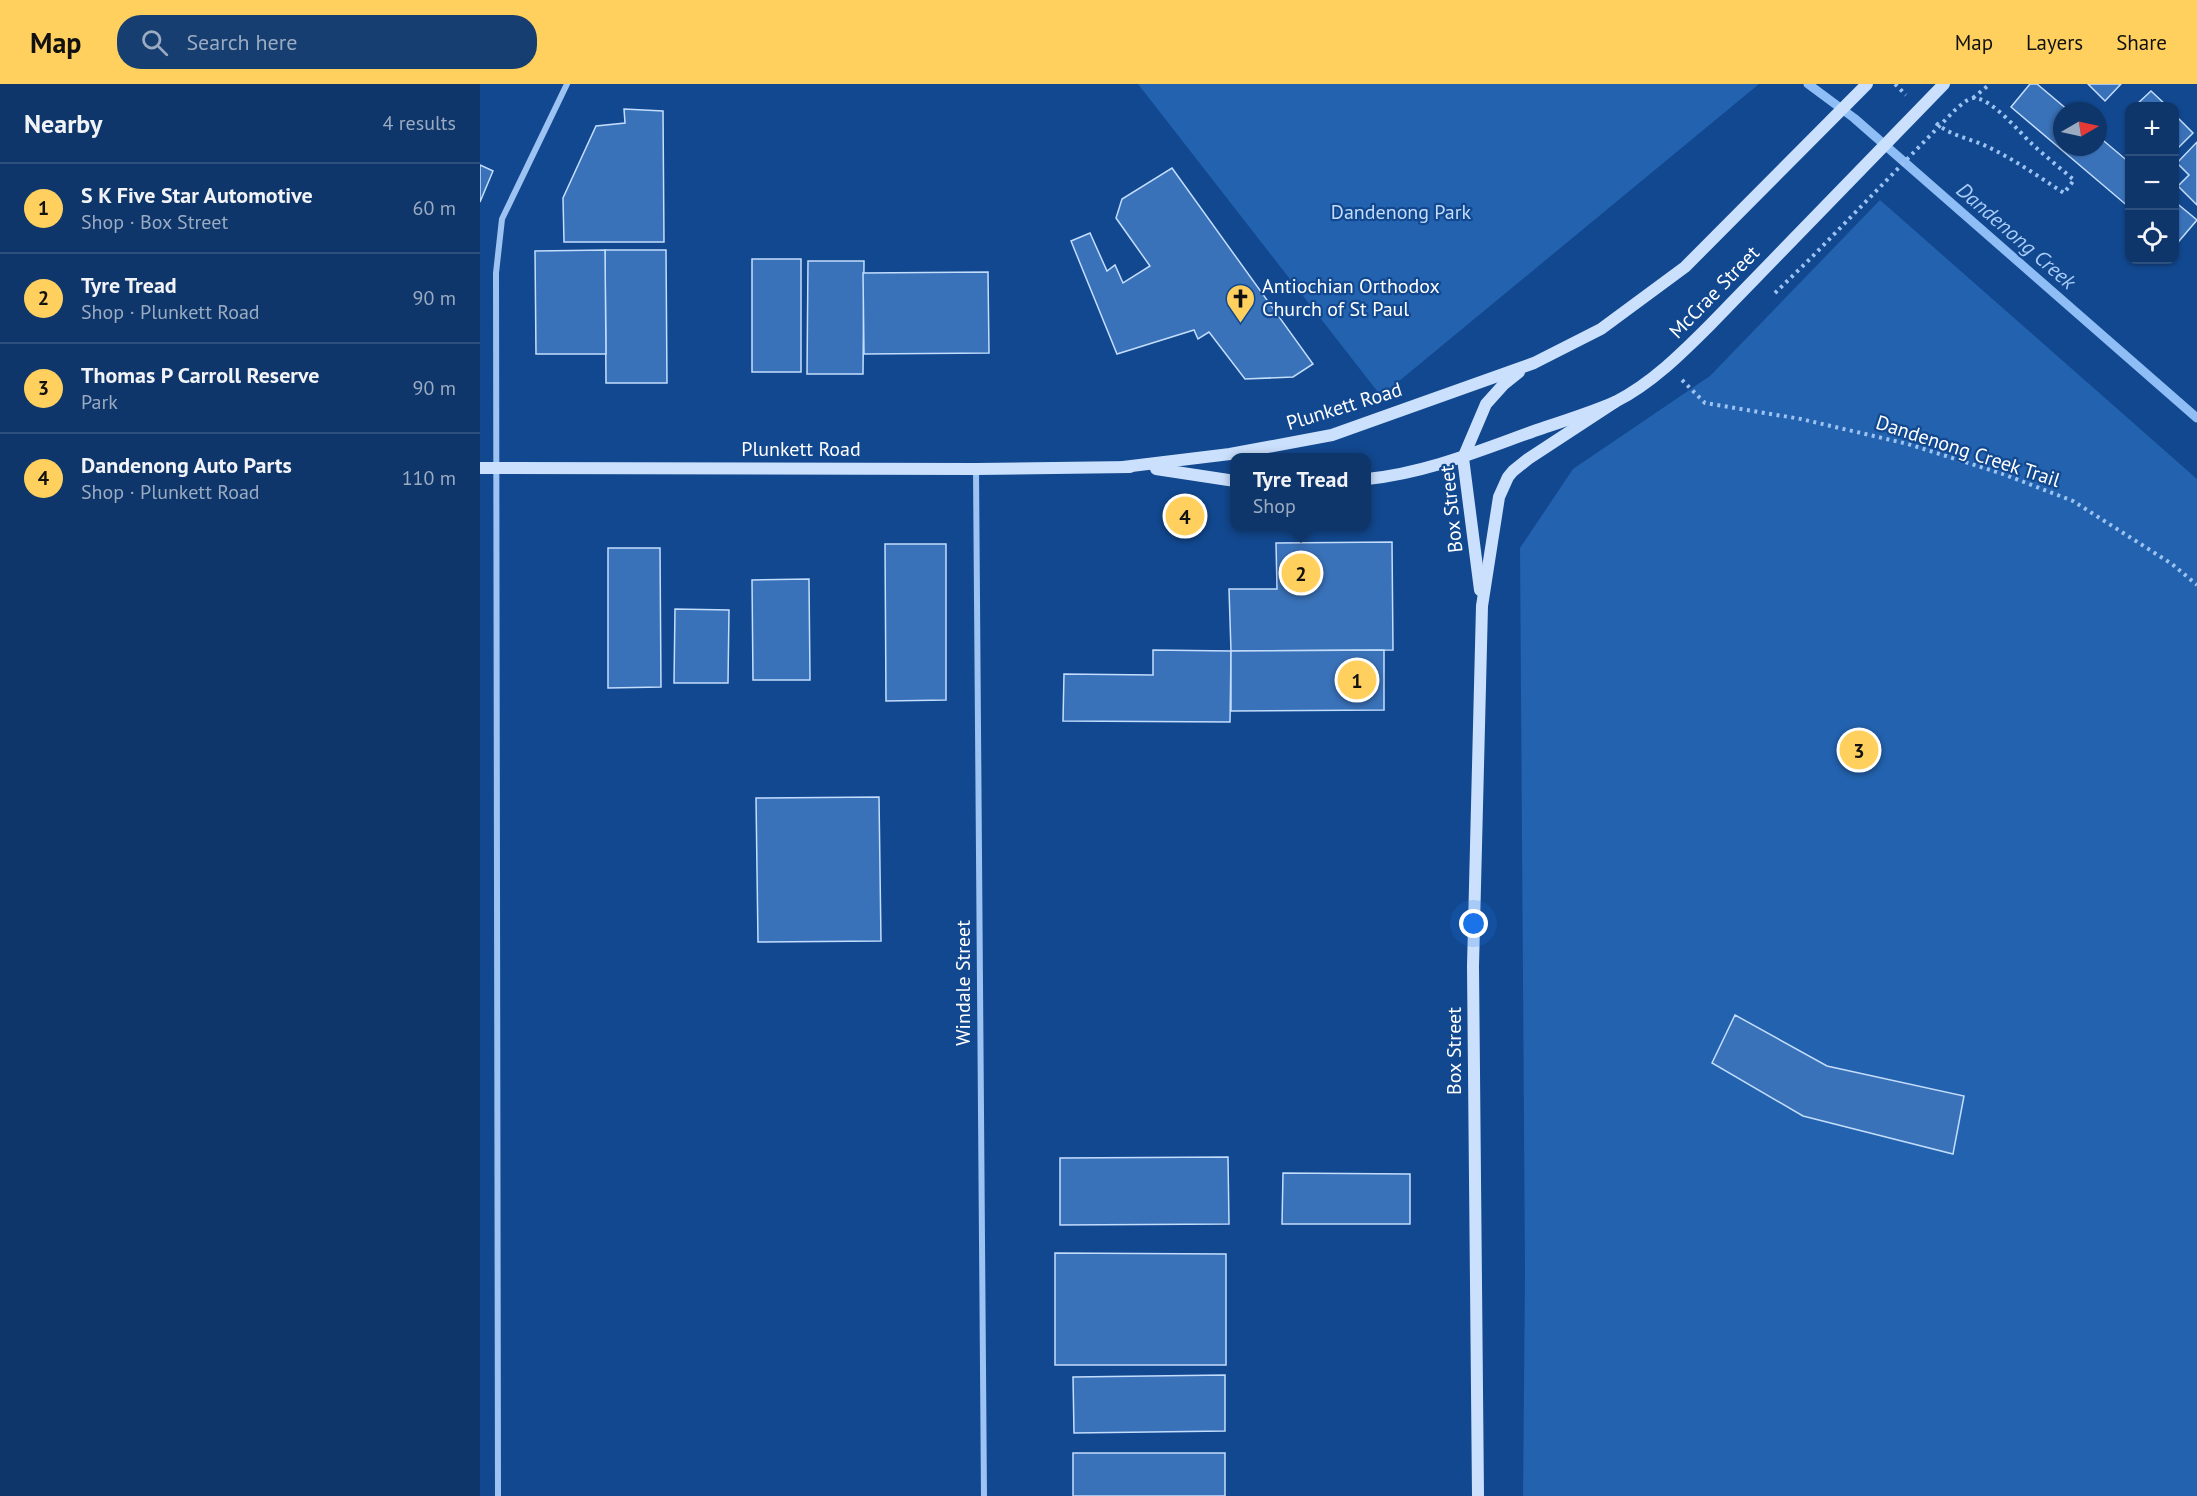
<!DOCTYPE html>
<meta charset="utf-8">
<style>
body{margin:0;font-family:"PT Sans",sans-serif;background:#173e71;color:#f1f3f6}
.controls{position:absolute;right:18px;top:18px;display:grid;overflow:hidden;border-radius:12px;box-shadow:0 2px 4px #0004}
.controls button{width:54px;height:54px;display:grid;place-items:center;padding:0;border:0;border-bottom:2px solid #2e507e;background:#0e366b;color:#f1f3f6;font:30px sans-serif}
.compass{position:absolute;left:1573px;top:18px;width:54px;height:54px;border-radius:50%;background:#0e366b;box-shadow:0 2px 4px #0004;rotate:81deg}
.you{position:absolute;left:994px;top:840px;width:21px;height:21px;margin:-15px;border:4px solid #fff;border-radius:50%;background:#1a73e8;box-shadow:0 0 0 9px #1a73e833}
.badge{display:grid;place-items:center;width:39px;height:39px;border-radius:50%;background:#ffd05d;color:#111;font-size:20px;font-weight:700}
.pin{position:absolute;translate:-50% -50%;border:3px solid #fff;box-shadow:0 2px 6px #0006}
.popup{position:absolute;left:750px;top:369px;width:141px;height:78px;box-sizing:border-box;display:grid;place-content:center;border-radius:12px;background:#0e366b;filter:drop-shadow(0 2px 4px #0005);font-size:20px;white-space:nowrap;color:#9babc1}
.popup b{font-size:22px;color:#f1f3f6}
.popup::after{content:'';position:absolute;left:50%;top:100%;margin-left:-12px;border:12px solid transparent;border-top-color:#0e366b}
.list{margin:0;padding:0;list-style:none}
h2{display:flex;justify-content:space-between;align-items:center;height:78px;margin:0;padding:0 24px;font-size:26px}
h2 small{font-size:20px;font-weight:400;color:#9babc1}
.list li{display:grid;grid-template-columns:39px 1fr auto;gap:18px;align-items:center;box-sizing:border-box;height:90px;padding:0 24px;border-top:2px solid #2e507e}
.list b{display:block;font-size:22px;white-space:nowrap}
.list p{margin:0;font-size:20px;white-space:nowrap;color:#9babc1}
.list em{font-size:20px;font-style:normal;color:#9babc1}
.icon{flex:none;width:33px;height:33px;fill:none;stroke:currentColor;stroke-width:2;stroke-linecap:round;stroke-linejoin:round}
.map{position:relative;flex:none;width:1717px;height:1412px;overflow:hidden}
header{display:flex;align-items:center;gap:36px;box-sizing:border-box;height:84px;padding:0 30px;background:#ffd05d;color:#111}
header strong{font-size:28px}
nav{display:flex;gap:33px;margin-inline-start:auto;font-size:21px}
.search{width:420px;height:54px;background:#173e71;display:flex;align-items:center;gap:15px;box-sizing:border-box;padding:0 21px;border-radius:24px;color:#9babc1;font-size:22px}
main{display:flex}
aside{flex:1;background:#0e366b}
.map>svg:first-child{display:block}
.green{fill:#2362ae}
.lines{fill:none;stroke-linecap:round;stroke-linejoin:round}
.stream{stroke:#8ebef5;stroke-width:9}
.building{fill:#3a72b9;stroke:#c3ddfd;stroke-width:1.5}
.path{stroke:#9cc3f2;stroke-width:4;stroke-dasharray:3 4.5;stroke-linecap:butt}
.street{stroke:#9cc3f2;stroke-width:6}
.secondary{stroke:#cbe0fc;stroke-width:12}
.labels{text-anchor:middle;stroke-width:4.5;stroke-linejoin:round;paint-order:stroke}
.park-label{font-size:20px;fill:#c3ddfd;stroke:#12488f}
.poi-label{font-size:20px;fill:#fff;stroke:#12488f;text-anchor:start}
.street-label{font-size:20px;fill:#fff;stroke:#12488f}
.water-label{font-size:21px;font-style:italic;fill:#a8cdf9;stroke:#12488f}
</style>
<header>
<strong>Map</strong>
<div class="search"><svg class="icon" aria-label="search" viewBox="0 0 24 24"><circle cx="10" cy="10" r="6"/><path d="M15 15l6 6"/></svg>Search here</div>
<nav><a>Map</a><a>Layers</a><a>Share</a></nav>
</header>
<main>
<aside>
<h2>Nearby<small>4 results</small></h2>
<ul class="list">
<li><span class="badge">1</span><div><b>S K Five Star Automotive</b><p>Shop · Box Street</p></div><em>60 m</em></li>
<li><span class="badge">2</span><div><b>Tyre Tread</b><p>Shop · Plunkett Road</p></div><em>90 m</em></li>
<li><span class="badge">3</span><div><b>Thomas P Carroll Reserve</b><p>Park</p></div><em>90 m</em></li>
<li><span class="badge">4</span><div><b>Dandenong Auto Parts</b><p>Shop · Plunkett Road</p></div><em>110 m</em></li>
</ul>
</aside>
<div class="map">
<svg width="1717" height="1412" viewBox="0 0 1717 1412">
<rect width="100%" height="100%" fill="#12488f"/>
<!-- green -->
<g class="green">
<path d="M 658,0 L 1279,0 L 901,312 Z"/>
<path d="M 1400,116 L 1717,395 L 1717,1412 L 1043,1412 L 1045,1189 L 1040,464 L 1093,385 L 1230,292 Z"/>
</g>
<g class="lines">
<!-- stream -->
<path class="stream" d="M 1328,0 L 1374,34 L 1717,334"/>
</g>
<!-- building -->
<g class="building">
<path d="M 1550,0 L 1557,0 L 1589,27 L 1582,27 L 1582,63 L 1618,63 L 1618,52 L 1650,79 L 1650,124 L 1531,23 Z"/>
<path d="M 1608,0 L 1641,0 L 1625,17 Z"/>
<path d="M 1671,7 L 1687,22 L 1655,22 Z"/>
<path d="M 144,25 L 183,27 L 184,158 L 84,158 L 83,114 L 116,42 L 145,39 Z"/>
<path d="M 1694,30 L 1713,49 L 1694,68 Z"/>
<path d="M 1717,58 L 1717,121 L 1698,102 L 1709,91 L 1697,79 Z"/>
<path d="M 0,81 L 13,87 L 0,118 Z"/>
<path d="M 692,84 L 833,280 L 813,293 L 765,295 L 729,248 L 718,255 L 714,246 L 637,270 L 591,157 L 610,149 L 627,187 L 635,181 L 643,199 L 670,182 L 636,134 L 642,115 Z"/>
<path d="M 1694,117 L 1717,136 L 1694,163 Z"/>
<path d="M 125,166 L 186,166 L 187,299 L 126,299 Z"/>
<path d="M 125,166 L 126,270 L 56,270 L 55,167 Z"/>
<rect x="272" y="175" width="49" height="113"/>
<path d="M 328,177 L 384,177 L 383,290 L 327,290 Z"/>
<path d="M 508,188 L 509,269 L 384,270 L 383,189 Z"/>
<path d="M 912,458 L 913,566 L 751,567 L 749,505 L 797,505 L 796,459 Z"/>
<path d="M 405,460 L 466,460 L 466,616 L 406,617 Z"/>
<path d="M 128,464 L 180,464 L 181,603 L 128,604 Z"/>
<path d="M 329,495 L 330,596 L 273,596 L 272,496 Z"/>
<path d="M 195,525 L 249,526 L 248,599 L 194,599 Z"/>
<path d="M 673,566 L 751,567 L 750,638 L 583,637 L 584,590 L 673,591 Z"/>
<path d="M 904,566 L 904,626 L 751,627 L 751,567 Z"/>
<path d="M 399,713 L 401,857 L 278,858 L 276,714 Z"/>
<path d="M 1255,931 L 1347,982 L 1484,1012 L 1473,1070 L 1323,1032 L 1232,979 Z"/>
<path d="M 748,1073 L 749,1140 L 580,1141 L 580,1074 Z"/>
<path d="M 803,1089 L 930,1090 L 930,1140 L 802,1140 Z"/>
<path d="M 575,1169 L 746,1170 L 746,1281 L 575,1281 Z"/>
<path d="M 745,1291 L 745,1347 L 594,1349 L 593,1293 Z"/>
<rect x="593" y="1369" width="152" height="43"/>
</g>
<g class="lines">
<!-- path -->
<g class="path">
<path d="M 1415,0 L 1426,11"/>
<path d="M 1493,14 L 1510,0"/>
<path d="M 1295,209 L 1331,174 L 1474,27 C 1479,23 1486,15 1493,14 C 1511,13 1539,48 1551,59 C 1565,72 1580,84 1594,96 L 1584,109 C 1559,93 1534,75 1506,62 C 1489,54 1470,52 1455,38"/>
<path d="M 1202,296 L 1225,319 L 1321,335 L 1428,360 L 1523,390 L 1593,417 L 1692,480 L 1717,501"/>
</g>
<!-- street -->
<g class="street">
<path d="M 496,386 L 504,1412"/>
<path d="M 18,1412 L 16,189 L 22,135 L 87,0"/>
</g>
<!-- secondary -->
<g class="secondary">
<path d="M 643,383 L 750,370 L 852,351 L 1054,279 L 1121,245 L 1205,183 L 1387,0"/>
<path d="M 0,384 L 496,385 L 650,383"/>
<path d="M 676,385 L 755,397"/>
<path d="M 887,395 C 947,389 1001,366 1057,346 C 1083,337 1110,329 1135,318 C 1171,300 1202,269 1230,241 L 1464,0"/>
<path d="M 1000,506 L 983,374 L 1006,320 L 1024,300 L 1039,288"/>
<path d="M 998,1412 L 993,882 L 1002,522 L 1019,413 L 1028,393 L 1033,387 L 1048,375 L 1135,318"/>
</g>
</g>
<!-- icons -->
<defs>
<symbol id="church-pin" viewBox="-11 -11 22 30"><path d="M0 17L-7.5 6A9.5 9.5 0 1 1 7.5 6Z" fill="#ffd05d" stroke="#12488f"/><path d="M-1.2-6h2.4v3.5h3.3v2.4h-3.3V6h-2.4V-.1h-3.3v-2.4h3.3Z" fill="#111"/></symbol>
</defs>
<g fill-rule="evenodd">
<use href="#church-pin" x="744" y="198" width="33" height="45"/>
</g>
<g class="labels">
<!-- park labels -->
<g class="park-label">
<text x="921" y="135">Dandenong Park</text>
</g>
<!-- poi labels -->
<g class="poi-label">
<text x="782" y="209">Antiochian Orthodox<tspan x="782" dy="23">Church of St Paul</tspan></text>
</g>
<!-- street labels -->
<g class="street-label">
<text transform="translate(1234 208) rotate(-46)" y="7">McCrae Street</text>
<text transform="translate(864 322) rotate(-17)" y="7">Plunkett Road</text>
<text x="321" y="372">Plunkett Road</text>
<text transform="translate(1488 367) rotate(18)" y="7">Dandenong Creek Trail</text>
<text transform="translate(971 425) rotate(-96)" y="7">Box Street</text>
<text transform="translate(483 899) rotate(-90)" y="7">Windale Street</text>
<text transform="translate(974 967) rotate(-90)" y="7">Box Street</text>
</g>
<!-- water labels -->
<g class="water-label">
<text transform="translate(1536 152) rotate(41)" y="7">Dandenong Creek</text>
</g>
</g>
</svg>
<div class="controls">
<button>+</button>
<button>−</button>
<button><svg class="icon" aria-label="locate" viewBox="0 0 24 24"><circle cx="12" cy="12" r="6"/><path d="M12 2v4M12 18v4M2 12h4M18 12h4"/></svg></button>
</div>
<svg class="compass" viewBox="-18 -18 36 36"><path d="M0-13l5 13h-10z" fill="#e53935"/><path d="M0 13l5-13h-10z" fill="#9babc1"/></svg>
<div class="you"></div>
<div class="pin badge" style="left:877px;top:596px">1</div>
<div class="pin badge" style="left:821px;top:489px">2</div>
<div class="popup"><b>Tyre Tread</b>Shop</div>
<div class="pin badge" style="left:1379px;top:666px">3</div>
<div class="pin badge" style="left:705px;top:432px">4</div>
</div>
</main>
